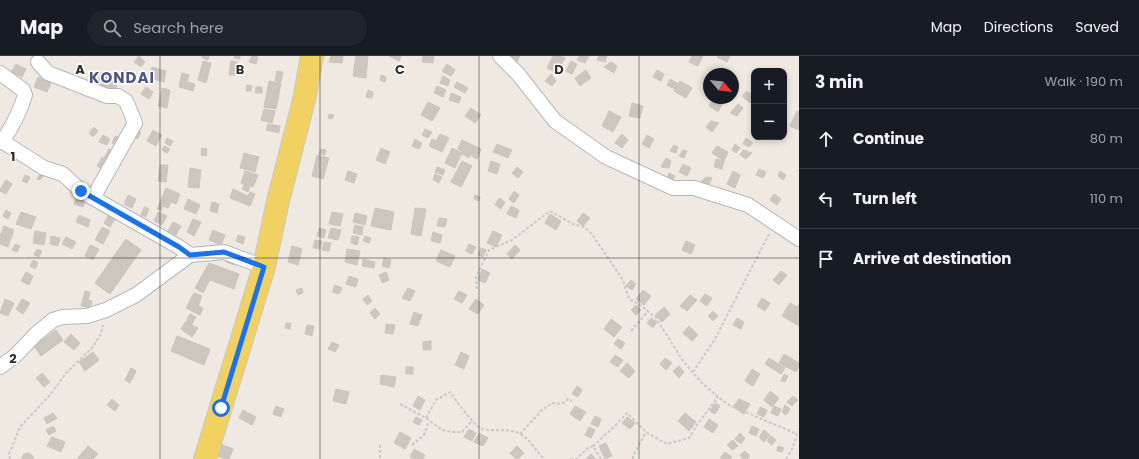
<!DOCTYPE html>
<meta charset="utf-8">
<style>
body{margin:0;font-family:Poppins,sans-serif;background:#20242c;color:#f1f3f6}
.controls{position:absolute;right:12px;top:12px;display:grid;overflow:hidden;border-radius:8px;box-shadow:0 2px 6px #0003}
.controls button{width:36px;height:36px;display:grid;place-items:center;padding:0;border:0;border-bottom:1px solid #363941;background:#171b24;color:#f1f3f6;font:20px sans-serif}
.compass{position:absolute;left:703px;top:12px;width:36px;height:36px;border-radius:50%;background:#171b24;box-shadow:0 2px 6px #0003;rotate:118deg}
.stop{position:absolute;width:12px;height:12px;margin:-9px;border:3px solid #1a73e8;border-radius:50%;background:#fff}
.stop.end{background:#1a73e8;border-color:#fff;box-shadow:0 1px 4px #0008}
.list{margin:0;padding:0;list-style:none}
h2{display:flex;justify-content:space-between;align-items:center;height:52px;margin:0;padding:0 16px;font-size:17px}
h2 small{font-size:13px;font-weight:400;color:#9ea1a6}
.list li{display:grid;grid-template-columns:26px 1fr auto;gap:12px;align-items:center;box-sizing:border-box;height:60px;padding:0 16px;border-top:1px solid #363941}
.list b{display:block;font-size:15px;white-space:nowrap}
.list em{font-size:13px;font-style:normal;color:#9ea1a6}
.icon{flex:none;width:22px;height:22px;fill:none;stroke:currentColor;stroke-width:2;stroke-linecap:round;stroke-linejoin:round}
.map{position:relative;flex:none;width:799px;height:403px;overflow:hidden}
header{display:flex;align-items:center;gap:24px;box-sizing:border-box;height:56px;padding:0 20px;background:#171b24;border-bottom:1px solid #363941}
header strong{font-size:19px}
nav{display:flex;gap:22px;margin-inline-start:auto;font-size:14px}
.search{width:280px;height:36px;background:#20242c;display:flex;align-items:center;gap:10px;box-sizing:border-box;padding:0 14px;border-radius:22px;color:#9ea1a6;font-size:15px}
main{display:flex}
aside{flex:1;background:#171b24}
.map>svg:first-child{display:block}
.building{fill:#cbc7bf;stroke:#cbc5ba}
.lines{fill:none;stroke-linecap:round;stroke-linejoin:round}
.minor-casing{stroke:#b4b7c1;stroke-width:16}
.primary-casing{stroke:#c9c9c9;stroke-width:24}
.path{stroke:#c9c9c9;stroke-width:2;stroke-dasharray:3 2;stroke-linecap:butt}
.minor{stroke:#fff;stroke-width:14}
.primary{stroke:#f2d163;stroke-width:22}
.route{stroke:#1a73e8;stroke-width:5}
.grid{fill:none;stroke:#2e2e2e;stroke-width:1;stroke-opacity:0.55}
.labels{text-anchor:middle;stroke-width:3;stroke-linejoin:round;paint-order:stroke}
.district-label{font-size:15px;font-weight:bold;letter-spacing:1px;fill:#4d5680;stroke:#fff}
.grid-label{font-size:13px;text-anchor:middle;font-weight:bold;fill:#2e2e2e;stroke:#fff;stroke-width:3;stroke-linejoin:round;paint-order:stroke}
</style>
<header>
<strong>Map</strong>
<div class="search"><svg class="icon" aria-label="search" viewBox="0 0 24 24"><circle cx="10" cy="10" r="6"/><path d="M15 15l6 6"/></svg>Search here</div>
<nav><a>Map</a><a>Directions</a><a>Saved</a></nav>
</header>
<main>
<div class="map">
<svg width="799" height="403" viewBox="0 0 799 403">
<rect width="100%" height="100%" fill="#efe9e1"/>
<!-- building -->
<g class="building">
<path d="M 139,0 L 145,6 L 141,11 L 134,6 Z"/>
<path d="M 202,0 L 209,0 L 208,4 L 202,2 Z"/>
<path d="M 235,0 L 240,0 L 240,3 L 234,2 Z"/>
<path d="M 252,0 L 258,1 L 256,8 L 249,6 Z"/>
<path d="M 331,0 L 343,0 L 342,7 L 329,6 Z"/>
<path d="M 356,0 L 368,0 L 366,22 L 353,20 Z"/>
<path d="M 389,0 L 401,0 L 399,5 Z"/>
<path d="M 423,0 L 434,0 L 433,7 L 422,6 Z"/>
<path d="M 507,0 L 520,0 L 517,6 Z"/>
<path d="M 553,0 L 560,0 L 565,2 L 557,17 L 547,12 Z"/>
<path d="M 579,0 L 589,0 L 585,7 L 577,4 Z"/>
<path d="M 599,0 L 607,0 L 605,6 L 597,4 Z"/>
<path d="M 692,0 L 703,0 L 698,10 L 689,6 Z"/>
<path d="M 718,0 L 730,0 L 727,6 L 717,1 Z"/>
<path d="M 203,5 L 211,7 L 206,27 L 198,24 Z"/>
<path d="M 231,5 L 237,6 L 235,19 L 229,19 Z"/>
<path d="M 571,5 L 577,8 L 572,18 L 566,15 Z"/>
<path d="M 611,6 L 617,10 L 614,17 L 604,11 Z"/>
<path d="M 16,8 L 26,13 L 22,21 L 11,16 Z"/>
<path d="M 447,8 L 455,14 L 451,20 L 442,15 Z"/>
<path d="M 152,11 L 166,15 L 164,26 L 149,22 Z"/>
<path d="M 125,14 L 131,18 L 127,24 L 121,20 Z"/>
<path d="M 586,14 L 591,22 L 580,30 L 575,22 Z"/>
<path d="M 657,14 L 664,18 L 661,25 L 653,21 Z"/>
<path d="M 277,15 L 283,16 L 281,26 L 275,25 Z"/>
<path d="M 101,16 L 119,22 L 114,38 L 95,32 Z"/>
<path d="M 182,17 L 189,19 L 187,26 L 195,28 L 193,35 L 179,31 Z"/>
<path d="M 551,18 L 556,25 L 552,30 L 545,25 Z"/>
<path d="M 381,19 L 386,21 L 385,26 L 380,24 Z"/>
<path d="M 443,20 L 450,24 L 448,30 L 440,27 Z"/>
<path d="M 38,21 L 51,27 L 47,36 L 34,31 Z"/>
<path d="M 670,23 L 679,28 L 680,25 L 692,32 L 686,42 L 674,35 L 675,33 L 667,29 Z"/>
<path d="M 269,25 L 281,27 L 276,53 L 264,51 Z"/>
<path d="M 457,26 L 468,32 L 465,37 L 454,31 Z"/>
<path d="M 247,29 L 252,30 L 251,35 L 246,35 Z"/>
<path d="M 437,30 L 446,34 L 443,41 L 434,37 Z"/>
<path d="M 146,31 L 153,36 L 149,43 L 141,38 Z"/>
<path d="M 256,31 L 262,31 L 262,37 L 255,37 Z"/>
<path d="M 162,32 L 170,34 L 167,52 L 158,50 Z"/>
<path d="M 368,34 L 373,36 L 372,42 L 366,41 Z"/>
<path d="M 747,35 L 754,41 L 750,47 L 742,40 Z"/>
<path d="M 451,37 L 461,41 L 459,47 L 449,44 Z"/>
<path d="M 713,42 L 717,42 L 724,45 L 718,56 L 709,50 Z"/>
<path d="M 428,46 L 440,52 L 432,65 L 421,59 Z"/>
<path d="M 632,47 L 643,50 L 640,62 L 629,60 Z"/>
<path d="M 738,48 L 743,52 L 737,60 L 730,57 Z"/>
<path d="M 471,52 L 481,59 L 475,67 L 465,60 Z"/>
<path d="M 264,53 L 275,55 L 272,67 L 261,64 Z"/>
<path d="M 609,55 L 621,61 L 613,76 L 602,70 Z"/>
<path d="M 797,55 L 799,56 L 799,74 L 790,70 Z"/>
<path d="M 329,58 L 334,59 L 332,63 L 328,62 Z"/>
<path d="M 711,65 L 719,67 L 712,76 L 706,71 Z"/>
<path d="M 268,68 L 280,70 L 279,77 L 266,74 Z"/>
<path d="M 94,71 L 98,75 L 93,81 L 89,77 Z"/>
<path d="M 134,73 L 141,76 L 138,83 L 131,80 Z"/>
<path d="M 425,73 L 432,76 L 428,82 L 422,79 Z"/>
<path d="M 153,74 L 162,79 L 156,90 L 147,85 Z"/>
<path d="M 440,78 L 449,82 L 442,96 L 429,90 L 432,83 L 436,85 Z"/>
<path d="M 622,78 L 628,84 L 622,92 L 615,87 Z"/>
<path d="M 103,79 L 110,83 L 107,89 L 99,86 Z"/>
<path d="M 647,79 L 654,83 L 649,92 L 642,88 Z"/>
<path d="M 115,80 L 122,83 L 118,90 L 112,87 Z"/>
<path d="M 167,82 L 173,85 L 170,90 L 165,87 Z"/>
<path d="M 746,82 L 753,87 L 749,91 L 743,88 Z"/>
<path d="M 415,83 L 422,87 L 419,93 L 412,90 Z"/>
<path d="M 462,84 L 481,93 L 477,103 L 470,99 L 469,102 L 462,98 L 463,96 L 458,93 Z"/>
<path d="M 497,88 L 512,94 L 508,102 L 493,96 Z"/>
<path d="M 735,88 L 740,92 L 736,97 L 732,94 Z"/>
<path d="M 674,89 L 678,91 L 676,97 L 670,95 Z"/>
<path d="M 164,90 L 170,93 L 167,97 L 162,94 Z"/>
<path d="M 717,90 L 728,96 L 724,105 L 712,97 Z"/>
<path d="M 202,92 L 207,93 L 206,100 L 201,99 Z"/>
<path d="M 381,92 L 390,96 L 385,108 L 376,104 Z"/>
<path d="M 452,92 L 462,97 L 455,112 L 445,107 Z"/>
<path d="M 109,93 L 116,96 L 111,105 L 104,102 Z"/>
<path d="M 321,93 L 326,94 L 325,99 L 319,98 Z"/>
<path d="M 683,94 L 687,95 L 684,102 L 679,100 Z"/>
<path d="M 743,94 L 752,97 L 746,103 L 740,99 Z"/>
<path d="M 244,97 L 259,101 L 255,116 L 240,112 Z"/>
<path d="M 317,99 L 329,102 L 323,123 L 312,120 Z"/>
<path d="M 102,101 L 109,106 L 104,114 L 97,110 Z"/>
<path d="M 666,102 L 671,105 L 669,112 L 661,111 Z"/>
<path d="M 716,103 L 724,105 L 722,113 L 714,111 Z"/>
<path d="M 462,105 L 472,110 L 461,131 L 451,126 Z"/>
<path d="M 491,105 L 500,108 L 497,118 L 488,115 Z"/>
<path d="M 683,108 L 691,112 L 687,120 L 679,116 Z"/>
<path d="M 160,109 L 168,109 L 166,126 L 158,125 Z"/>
<path d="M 437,111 L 445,114 L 443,119 L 435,116 Z"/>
<path d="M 517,111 L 523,116 L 518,122 L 512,117 Z"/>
<path d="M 190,112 L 201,114 L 199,132 L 188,131 Z"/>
<path d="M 759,113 L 766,116 L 763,122 L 756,119 Z"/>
<path d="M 245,115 L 258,119 L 253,131 L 241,127 Z"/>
<path d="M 348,115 L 357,118 L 354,127 L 345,124 Z"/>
<path d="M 733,115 L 740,119 L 735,132 L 727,128 Z"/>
<path d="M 780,115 L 786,119 L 783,124 L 778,120 Z"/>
<path d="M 669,117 L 675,120 L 672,125 L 667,123 Z"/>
<path d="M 40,118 L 43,120 L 40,124 L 37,123 Z"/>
<path d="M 435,118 L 442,121 L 439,127 L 433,124 Z"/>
<path d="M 25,119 L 30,121 L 27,127 L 22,125 Z"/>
<path d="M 706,121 L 712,122 L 708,130 L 701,126 Z"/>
<path d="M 6,124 L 12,128 L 6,138 L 0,135 L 0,133 Z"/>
<path d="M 244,129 L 250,131 L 248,136 L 242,133 Z"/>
<path d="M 166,132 L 180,138 L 176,148 L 171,146 L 168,152 L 163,150 L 161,155 L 157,153 Z"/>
<path d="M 233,133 L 248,140 L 250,136 L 255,138 L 250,150 L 230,142 Z"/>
<path d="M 514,135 L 519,139 L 514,147 L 509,143 Z"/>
<path d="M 774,138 L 781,143 L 777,149 L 770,144 Z"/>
<path d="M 78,139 L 86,143 L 83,151 L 74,148 Z"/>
<path d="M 128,139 L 136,143 L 132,152 L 124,148 Z"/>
<path d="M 475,139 L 480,141 L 479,145 L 474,143 Z"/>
<path d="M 499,142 L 505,146 L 501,153 L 495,149 Z"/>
<path d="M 188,143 L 200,149 L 196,158 L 184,153 Z"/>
<path d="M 212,146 L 219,148 L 217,157 L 210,155 Z"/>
<path d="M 511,150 L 519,154 L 516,162 L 507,158 Z"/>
<path d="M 144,151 L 149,153 L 146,161 L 141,159 Z"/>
<path d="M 375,152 L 394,156 L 391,174 L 371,170 Z"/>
<path d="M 415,152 L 426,153 L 421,180 L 411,178 Z"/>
<path d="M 6,154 L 11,157 L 8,163 L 3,160 Z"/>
<path d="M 21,156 L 36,161 L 31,173 L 16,168 Z"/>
<path d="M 158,156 L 167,160 L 162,169 L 154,165 Z"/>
<path d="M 332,156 L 343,158 L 340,170 L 329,168 Z"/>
<path d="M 110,157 L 116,161 L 110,171 L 104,167 Z"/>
<path d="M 355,157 L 367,160 L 365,169 L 353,166 Z"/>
<path d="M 583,157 L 590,162 L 583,170 L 577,165 Z"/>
<path d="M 550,158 L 561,165 L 556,174 L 545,167 Z"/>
<path d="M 79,159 L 90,164 L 88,171 L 76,166 Z"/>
<path d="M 439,162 L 447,163 L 445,171 L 437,170 Z"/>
<path d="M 193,163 L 201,166 L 194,180 L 187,176 Z"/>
<path d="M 173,166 L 181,170 L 176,179 L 168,175 Z"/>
<path d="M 355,169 L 363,171 L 362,179 L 353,177 Z"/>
<path d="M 4,170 L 14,174 L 8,191 L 0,188 L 0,180 Z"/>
<path d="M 102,171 L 110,175 L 103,188 L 95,184 Z"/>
<path d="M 319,172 L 326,174 L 324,182 L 317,180 Z"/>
<path d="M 331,172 L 341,174 L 338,184 L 328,182 Z"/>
<path d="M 213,174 L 225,179 L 221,189 L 209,184 Z"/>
<path d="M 35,175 L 46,177 L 44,189 L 33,187 Z"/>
<path d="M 493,175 L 502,179 L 496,191 L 487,187 Z"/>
<path d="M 433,176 L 442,179 L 440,187 L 431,185 Z"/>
<path d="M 238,179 L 245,181 L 243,188 L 236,185 Z"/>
<path d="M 51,180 L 60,182 L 58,190 L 50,188 Z"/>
<path d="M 352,180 L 359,181 L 357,189 L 351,187 Z"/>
<path d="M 365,180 L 371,182 L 369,187 L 363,185 Z"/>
<path d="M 66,181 L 76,186 L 72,193 L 62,188 Z"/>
<path d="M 126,183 L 141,194 L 110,238 L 95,227 Z"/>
<path d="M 315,184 L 322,185 L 320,193 L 313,192 Z"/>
<path d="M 686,185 L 695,189 L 691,198 L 682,194 Z"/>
<path d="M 324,186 L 331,187 L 329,195 L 322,194 Z"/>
<path d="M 15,188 L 20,190 L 17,196 L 12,194 Z"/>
<path d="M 469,188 L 476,191 L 472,198 L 466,195 Z"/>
<path d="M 90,189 L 99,193 L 93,204 L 85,200 Z"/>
<path d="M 515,189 L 520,194 L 512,203 L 507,198 Z"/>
<path d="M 292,190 L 302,193 L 298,209 L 288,206 Z"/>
<path d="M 481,192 L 486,194 L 483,201 L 478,199 Z"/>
<path d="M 37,193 L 42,195 L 39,201 L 34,199 Z"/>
<path d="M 347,193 L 360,195 L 357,209 L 345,206 Z"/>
<path d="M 441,194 L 455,200 L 450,211 L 436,205 Z"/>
<path d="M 229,199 L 237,203 L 234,209 L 226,206 Z"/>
<path d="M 384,202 L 391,204 L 389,212 L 382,210 Z"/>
<path d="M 363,203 L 375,206 L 374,212 L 362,210 Z"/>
<path d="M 33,204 L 38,207 L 35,213 L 30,210 Z"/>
<path d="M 209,207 L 239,218 L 234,233 L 210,224 L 203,237 L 195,232 Z"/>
<path d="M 482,213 L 490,217 L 485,227 L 478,224 Z"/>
<path d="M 781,215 L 787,219 L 779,229 L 773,224 Z"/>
<path d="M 26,216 L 33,220 L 29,229 L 21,225 Z"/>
<path d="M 386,216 L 389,224 L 382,227 L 379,219 Z"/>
<path d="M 349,220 L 358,223 L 356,231 L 346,228 Z"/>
<path d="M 631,224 L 636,228 L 632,234 L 626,230 Z"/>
<path d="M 335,229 L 342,232 L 339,238 L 332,236 Z"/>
<path d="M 302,232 L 303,237 L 298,239 L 296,234 Z"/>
<path d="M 408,232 L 415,235 L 410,245 L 402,242 Z"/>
<path d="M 643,234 L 651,240 L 644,249 L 636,243 Z"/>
<path d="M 85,235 L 90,236 L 88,244 L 92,245 L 90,252 L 81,250 Z"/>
<path d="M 459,235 L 467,239 L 462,247 L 454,243 Z"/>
<path d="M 194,237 L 202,240 L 198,250 L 203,252 L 200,259 L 186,252 Z"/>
<path d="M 705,238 L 712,242 L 707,250 L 700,245 Z"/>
<path d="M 368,239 L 372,245 L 367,249 L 363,243 Z"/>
<path d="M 690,239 L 697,244 L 687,255 L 680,250 Z"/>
<path d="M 762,242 L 770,247 L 765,255 L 757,250 Z"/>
<path d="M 5,243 L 14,247 L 8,260 L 0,257 Z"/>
<path d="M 22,243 L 30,247 L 23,258 L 16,253 Z"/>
<path d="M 476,243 L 484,249 L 478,258 L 469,253 Z"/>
<path d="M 790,247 L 797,251 L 799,248 L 799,270 L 782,260 Z"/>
<path d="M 636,249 L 641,254 L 636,259 L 631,254 Z"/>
<path d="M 664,251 L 670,258 L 662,266 L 655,259 Z"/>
<path d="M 375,252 L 380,258 L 375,263 L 370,257 Z"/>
<path d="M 713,255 L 718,260 L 713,265 L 708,260 Z"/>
<path d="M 414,256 L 422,259 L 418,270 L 410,268 Z"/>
<path d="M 190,258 L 196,261 L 193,266 L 187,264 Z"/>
<path d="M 651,262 L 657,266 L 653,272 L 647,267 Z"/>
<path d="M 737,262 L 744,266 L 741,273 L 733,269 Z"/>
<path d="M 611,263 L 622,271 L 614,281 L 604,273 Z"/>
<path d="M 186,265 L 193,266 L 192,269 L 198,272 L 192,281 L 181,273 Z"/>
<path d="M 286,267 L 291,267 L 290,273 L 285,272 Z"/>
<path d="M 386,268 L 395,269 L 393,278 L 385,277 Z"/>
<path d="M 307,269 L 314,270 L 312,280 L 305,278 Z"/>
<path d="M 689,270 L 698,279 L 692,285 L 683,277 Z"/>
<path d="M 56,274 L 63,284 L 41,300 L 34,290 Z"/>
<path d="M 71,278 L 80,287 L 74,294 L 64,286 Z"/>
<path d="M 177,280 L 210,293 L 204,309 L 171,295 Z"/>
<path d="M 618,283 L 625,287 L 621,293 L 614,288 Z"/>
<path d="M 431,285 L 431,294 L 423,294 L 423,286 Z"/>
<path d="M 332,286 L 339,289 L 335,296 L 328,293 Z"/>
<path d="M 93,296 L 99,304 L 85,315 L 79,306 Z"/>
<path d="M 461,296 L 469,300 L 464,313 L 455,309 Z"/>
<path d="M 784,298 L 799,307 L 799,310 L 796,316 L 779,307 Z"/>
<path d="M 615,299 L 623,304 L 618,311 L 610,306 Z"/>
<path d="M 665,302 L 672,307 L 666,314 L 660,308 Z"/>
<path d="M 769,302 L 785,312 L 781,318 L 765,308 Z"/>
<path d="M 627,307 L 635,315 L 629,322 L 620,315 Z"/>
<path d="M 679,310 L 684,316 L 679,322 L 673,315 Z"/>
<rect x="406" y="311" width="7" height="7"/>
<path d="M 131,312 L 136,315 L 130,327 L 125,324 Z"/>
<path d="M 752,313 L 760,318 L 753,330 L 745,325 Z"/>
<path d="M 42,317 L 50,326 L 44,331 L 36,322 Z"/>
<path d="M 784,318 L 788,320 L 785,326 L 781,325 Z"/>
<path d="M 381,319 L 396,321 L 394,331 L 380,328 Z"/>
<path d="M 577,330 L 582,334 L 578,341 L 572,338 Z"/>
<path d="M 336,333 L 349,336 L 346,348 L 333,345 Z"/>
<path d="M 770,335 L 779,342 L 772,351 L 764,344 Z"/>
<path d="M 418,340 L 425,344 L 420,354 L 413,350 Z"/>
<path d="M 793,340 L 798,344 L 792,350 L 787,346 Z"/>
<path d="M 112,343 L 119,349 L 115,355 L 107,349 Z"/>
<path d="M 739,343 L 750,348 L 744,358 L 733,351 Z"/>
<path d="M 715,347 L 720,350 L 715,358 L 710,355 Z"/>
<path d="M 785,349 L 790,353 L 786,359 L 782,356 Z"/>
<path d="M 276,350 L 284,353 L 281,361 L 273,358 Z"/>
<path d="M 575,350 L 586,356 L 580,365 L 570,358 Z"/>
<path d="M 774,350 L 781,353 L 778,360 L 771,357 Z"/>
<path d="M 760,351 L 767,354 L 764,361 L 757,358 Z"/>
<path d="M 243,354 L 256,361 L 252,369 L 239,362 Z"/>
<path d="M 53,357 L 57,362 L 47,368 L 44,362 Z"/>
<path d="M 685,357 L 696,366 L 689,375 L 678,365 Z"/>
<path d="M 595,360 L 601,363 L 598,371 L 591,368 Z"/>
<path d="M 416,361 L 422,364 L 419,369 L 413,366 Z"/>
<path d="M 627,361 L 635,367 L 630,373 L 622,367 Z"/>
<path d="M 709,363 L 718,369 L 713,377 L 704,371 Z"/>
<path d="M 53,370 L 56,375 L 49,379 L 46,374 Z"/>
<path d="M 752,370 L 759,373 L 756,380 L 749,377 Z"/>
<path d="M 589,371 L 595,374 L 591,382 L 585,379 Z"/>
<path d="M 469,373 L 476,377 L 472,385 L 464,381 Z"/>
<path d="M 764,374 L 770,379 L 764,386 L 759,381 Z"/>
<path d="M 400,376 L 411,382 L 405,393 L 394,387 Z"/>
<path d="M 479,377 L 488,382 L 483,390 L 474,386 Z"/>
<path d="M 740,377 L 745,382 L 741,388 L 735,383 Z"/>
<path d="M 771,380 L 776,384 L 772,389 L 767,385 Z"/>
<path d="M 52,381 L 65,386 L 61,396 L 47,390 Z"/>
<path d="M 733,384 L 738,390 L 732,394 L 727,389 Z"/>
<path d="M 606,387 L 612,400 L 605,403 L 599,390 Z"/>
<path d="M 220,388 L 233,393 L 229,403 L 225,403 L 215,399 Z"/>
<path d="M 88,390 L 98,398 L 93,403 L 77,403 Z"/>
<path d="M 517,390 L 524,397 L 518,403 L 516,403 L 510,397 Z"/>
<path d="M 778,390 L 784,392 L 782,396 L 777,395 Z"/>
<path d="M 414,393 L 425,399 L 423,403 L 414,403 L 410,401 Z"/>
<path d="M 745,395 L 750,400 L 747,403 L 743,403 L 740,399 Z"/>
<path d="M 725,396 L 732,401 L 730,403 L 720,402 Z"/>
<path d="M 28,397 L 32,399 L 34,403 L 21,403 L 24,398 Z"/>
<path d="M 591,398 L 596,403 L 586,403 Z"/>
</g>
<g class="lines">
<defs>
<g id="minor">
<path d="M 500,0 L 518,18 L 555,65 L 606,101 L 673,132 L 694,132 L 748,149 L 799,183"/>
<path d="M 38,6 L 48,17 L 107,40 L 118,40 L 126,45 L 135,67 L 93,142"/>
<path d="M 0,17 L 23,34 L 25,39 C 20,56 12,71 2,86"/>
<path d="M 0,84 L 44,112 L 63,118 L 81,135 L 179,191 L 190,199 L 224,196 L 264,211"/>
<path d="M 0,311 L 15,300 L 36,278 L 53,264 L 63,261 L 87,260 L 106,254 L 136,239 L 190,199"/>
</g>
<path id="primary" d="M 205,403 L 264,211 L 278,145 L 304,44 L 312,0"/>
</defs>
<!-- minor casing -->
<use href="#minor" class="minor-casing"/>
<!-- primary casing -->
<use href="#primary" class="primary-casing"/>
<!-- path -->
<g class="path">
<path d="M 477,233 L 476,221 L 489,194 L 512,184 L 550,155 L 573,168 L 584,171 L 591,177 L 623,224 L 629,243 L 642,250 L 656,262 L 683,305 L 701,326 L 718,341 L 729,349 L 797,378 L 792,393 L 786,403"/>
<path d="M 631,275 L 648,255"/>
<path d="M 693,316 L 715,283 L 769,178"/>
<path d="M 400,348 L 426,362 L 442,374 L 453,376 L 462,376 L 472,365"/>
<path d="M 426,362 L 436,344 L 450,336 C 455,343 475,371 482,373 C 494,376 507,372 519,377 C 531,383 536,397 545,403"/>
<path d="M 520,378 L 542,354 L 552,347 L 562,348 L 568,343 L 572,345"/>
<path d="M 380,389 L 380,403"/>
<path d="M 412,389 L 424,379 L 429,365"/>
<path d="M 593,390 L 613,372 L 627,357 L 646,376 L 667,388 L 689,382 L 699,366 L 718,341"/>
<path d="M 10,403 L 9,398 L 20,371 L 50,339 L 66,317 L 92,292 L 101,278 L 103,269"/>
<path d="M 570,403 L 576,403 L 588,392 L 593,390 L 601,403"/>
<path d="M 633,403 L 633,400 L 646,376"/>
</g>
<!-- minor -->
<use href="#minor" class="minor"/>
<!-- primary -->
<use href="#primary" class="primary"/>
</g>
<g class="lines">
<!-- route -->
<path class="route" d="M 81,135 L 179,191 L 190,199 L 224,196 L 264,211 L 221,352"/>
</g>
<!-- grid -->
<path class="grid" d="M 160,0 L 160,403M 320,0 L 320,403M 479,0 L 479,403M 639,0 L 639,403M 0,202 L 799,202"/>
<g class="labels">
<!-- district labels -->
<g class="district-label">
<text x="122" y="27">KONDAI</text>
</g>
</g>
<g class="grid-label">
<text x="80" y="18">A</text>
<text x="240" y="18">B</text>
<text x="400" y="18">C</text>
<text x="559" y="18">D</text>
<text x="13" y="105">1</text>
<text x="13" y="307">2</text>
</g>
</svg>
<div class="controls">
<button>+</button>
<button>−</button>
</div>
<svg class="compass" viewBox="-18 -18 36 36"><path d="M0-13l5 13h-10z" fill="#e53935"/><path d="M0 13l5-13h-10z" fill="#9ea1a6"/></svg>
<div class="stop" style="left:221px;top:352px"></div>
<div class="stop end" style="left:81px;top:135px"></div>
</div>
<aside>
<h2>3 min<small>Walk · 190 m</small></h2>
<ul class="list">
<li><svg class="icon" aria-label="ahead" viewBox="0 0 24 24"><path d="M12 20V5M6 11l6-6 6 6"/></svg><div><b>Continue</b></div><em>80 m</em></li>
<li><svg class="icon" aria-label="left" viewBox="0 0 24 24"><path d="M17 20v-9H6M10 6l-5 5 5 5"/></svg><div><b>Turn left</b></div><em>110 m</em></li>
<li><svg class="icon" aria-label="arrive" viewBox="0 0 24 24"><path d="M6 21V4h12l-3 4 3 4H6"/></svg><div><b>Arrive at destination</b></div></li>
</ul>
</aside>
</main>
